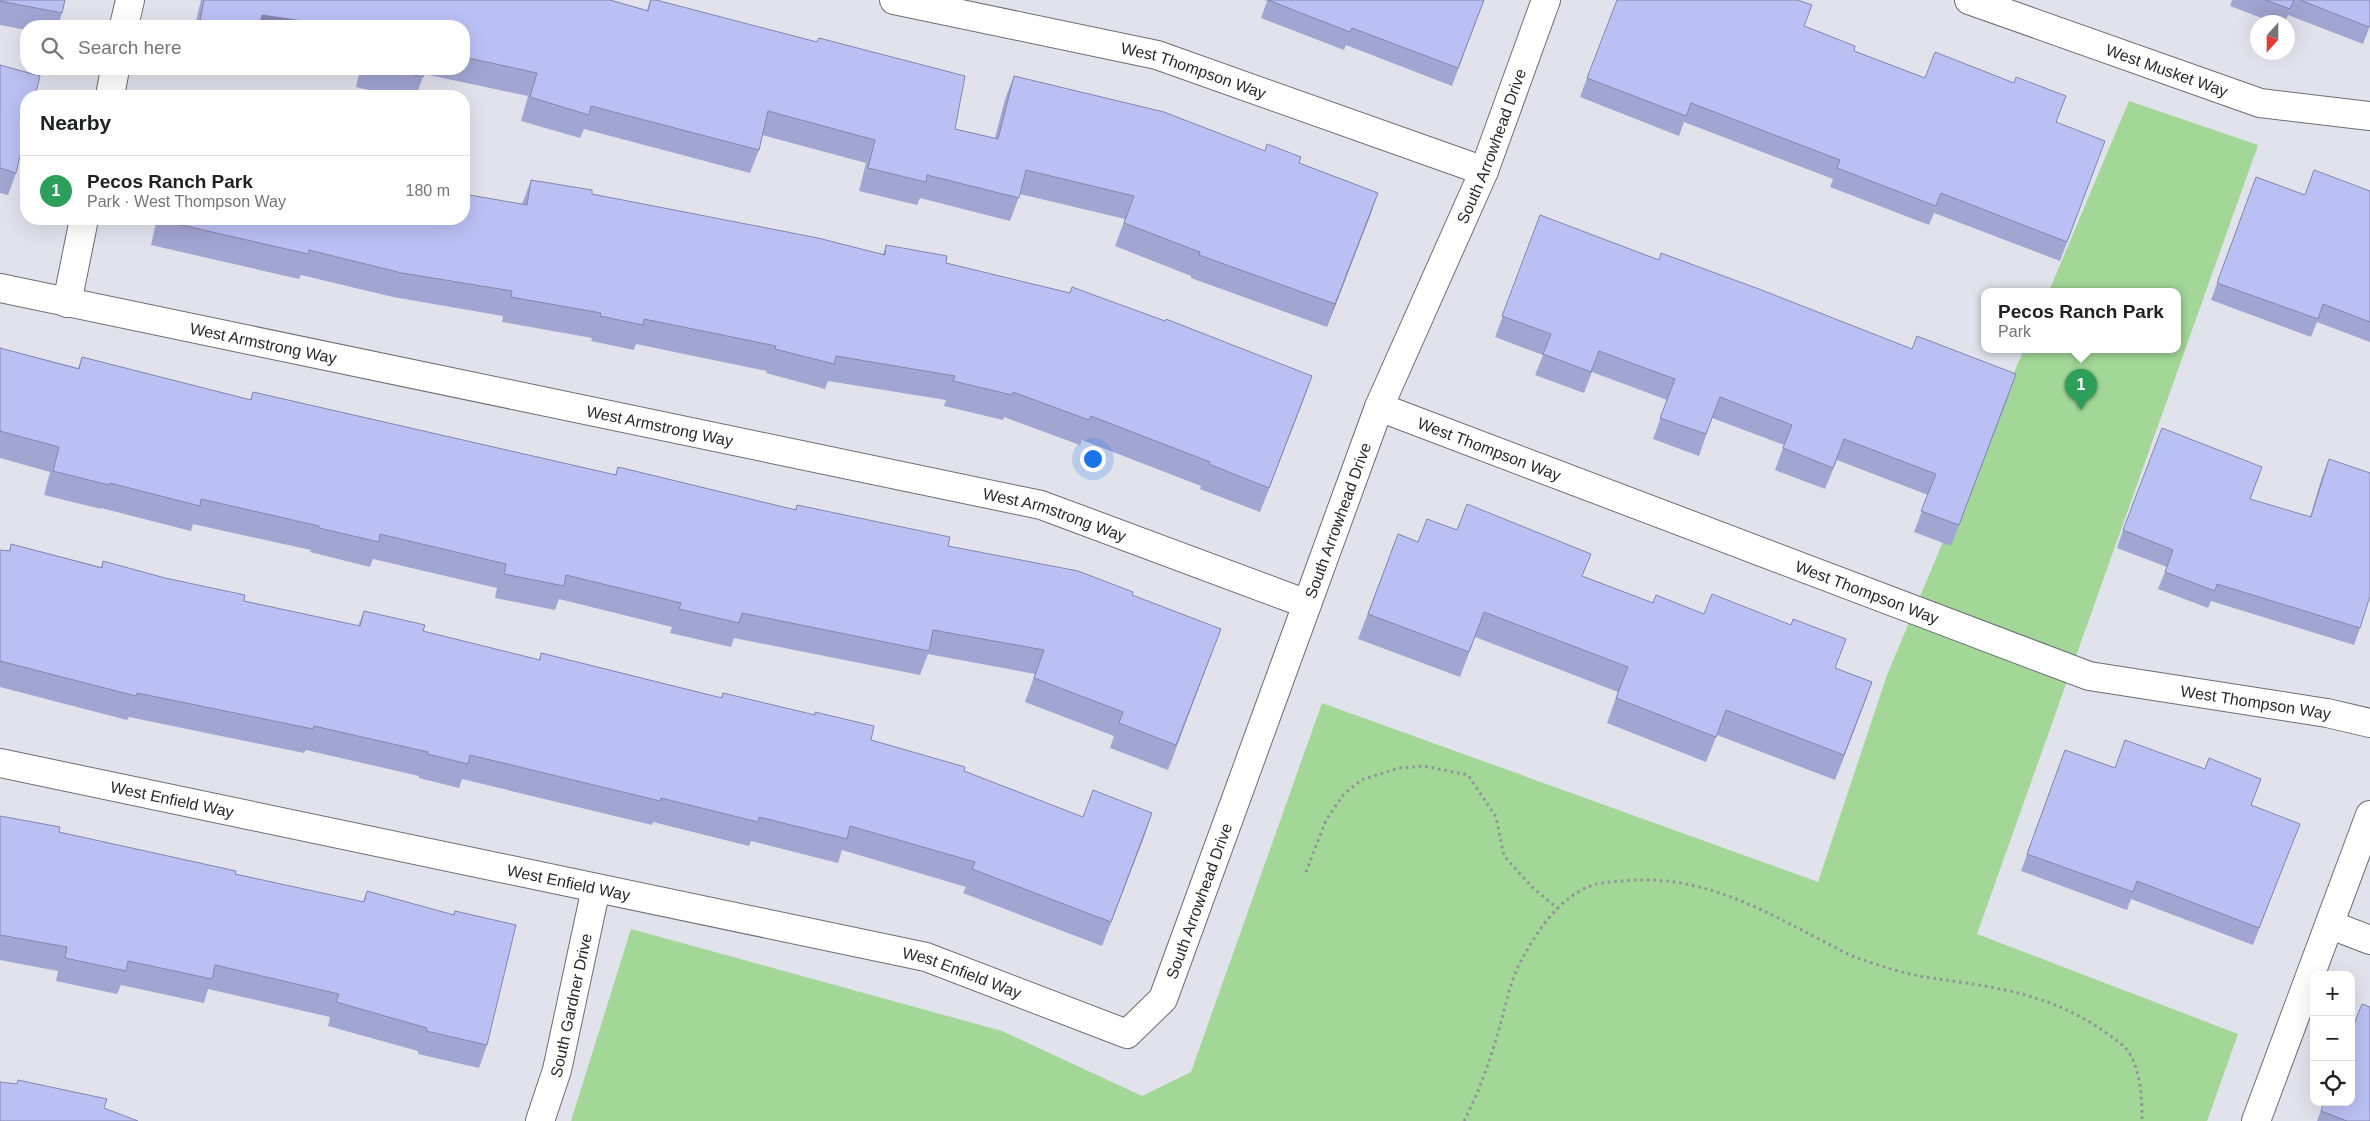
<!DOCTYPE html>
<meta charset="utf-8">
<style>
body{margin:0;font-family:Arial,sans-serif;background:#f2f2f2;color:#202124}
.controls{position:absolute;right:15px;bottom:15px;display:grid;overflow:hidden;border-radius:10px;box-shadow:0 5px 20px #0002}
.controls button{width:45px;height:45px;display:grid;place-items:center;padding:0;border:0;border-bottom:1px solid #e0e0e0;background:#fff;color:#202124;font:25px sans-serif}
.compass{position:absolute;left:2250px;top:15px;width:45px;height:45px;border-radius:50%;background:#fff;box-shadow:0 5px 20px #0002;rotate:201deg}
.you{position:absolute;left:1092px;top:458px;width:18px;height:18px;margin:-12px;border:4px solid #fff;border-radius:50%;background:#1a73e8;box-shadow:0 0 0 8px #1a73e833}
.badge{display:grid;place-items:center;width:32px;height:32px;border-radius:50%;background:#397661;color:#fff;font-size:16px;font-weight:700}
.pin{position:absolute;translate:-50% -41px;filter:drop-shadow(0 1px 2px #0008)}
.pin::after{content:'';position:absolute;top:26px;width:18px;height:15px;background:inherit;clip-path:polygon(0 0,100% 0,50% 100%)}
.popup{position:absolute;left:1981px;top:288px;width:200px;height:65px;box-sizing:border-box;display:grid;place-content:center;border-radius:10px;background:#fff;filter:drop-shadow(0 1px 4px #0005);font-size:16px;white-space:nowrap;color:#757577}
.popup b{font-size:19px;color:#202124}
.popup::after{content:'';position:absolute;left:50%;top:100%;margin-left:-10px;border:10px solid transparent;border-top-color:#fff}
.list{margin:0;padding:0;list-style:none}
h2{display:flex;justify-content:space-between;align-items:center;height:65px;margin:0;padding:0 20px;font-size:21px}
h2 small{font-size:16px;font-weight:400;color:#757577}
.list li{display:grid;grid-template-columns:32px 1fr auto;gap:15px;align-items:center;box-sizing:border-box;height:70px;padding:0 20px;border-top:1px solid #e0e0e0}
.list b{display:block;font-size:19px;white-space:nowrap}
.list p{margin:0;font-size:16px;white-space:nowrap;color:#757577}
.list em{font-size:16px;font-style:normal;color:#757577}
.icon{flex:none;width:28px;height:28px;fill:none;stroke:currentColor;stroke-width:2;stroke-linecap:round;stroke-linejoin:round}
.map{position:relative;flex:none;width:2370px;height:1121px;overflow:hidden}
.search{position:absolute;background:#fff;box-shadow:0 5px 20px #0002;left:20px;top:20px;width:450px;height:55px;display:flex;align-items:center;gap:12px;box-sizing:border-box;padding:0 18px;border-radius:20px;color:#757577;font-size:19px}
.panel{position:absolute;background:#fff;box-shadow:0 5px 20px #0002;left:20px;top:90px;width:450px;height:135px;border-radius:20px}
.map>svg:first-child{display:block}
.green{fill:#a2d797}
.lines{fill:none;stroke-linecap:round;stroke-linejoin:round}
.minor-casing{stroke:#6c6d75;stroke-width:30}
.path{stroke:#92939a;stroke-width:3;stroke-dasharray:2.5 4;stroke-linecap:butt}
.minor{stroke:#fff;stroke-width:28}
.wall{fill:#a1a5d2}
.shaded-wall{fill:#8386ab}
.building{fill:#bbc0f4;stroke:#8386ab}
.labels{text-anchor:middle;stroke-width:4;stroke-linejoin:round;paint-order:stroke}
.street-label{font-size:16px;fill:#29292d;stroke:#eeeff8}
</style>
<div class="map">
<svg width="2370" height="1121" viewBox="0 0 2370 1121">
<rect width="100%" height="100%" fill="#e1e2eb"/>
<!-- green -->
<path class="green" d="M 2129,101 L 2258,145 L 1977,934 L 2238,1034 L 2207,1121 L 571,1121 L 631,929 L 1002,1031 L 1142,1096 L 1191,1072 L 1322,703 L 1818,882 L 1887,675 L 2024,349 L 2177,349 L 2177,291 L 2049,291 Z"/>
<g class="lines">
<defs>
<g id="minor">
<path id="s1" d="M 894,0 L 1157,55 L 1484,171"/>
<path id="s2" d="M 1969,0 L 2260,103 L 2370,116"/>
<path d="M 124,26 L 130,0"/>
<path d="M 110,96 L 115,69"/>
<path id="s3" d="M 0,288 L 1041,505 L 1307,604"/>
<path d="M 67,303 L 84,219"/>
<path id="s4" d="M 1379,407 L 2089,676 L 2327,713 L 2370,723"/>
<path id="s5" d="M 0,763 L 926,957 L 1127,1034 L 1163,999 L 1379,407 L 1484,171 L 1546,0"/>
<path d="M 2331,925 L 2370,940"/>
<path id="s6" d="M 540,1121 L 557,1070 L 596,888"/>
<path d="M 2256,1121 L 2370,815"/>
</g>
</defs>
<!-- minor casing -->
<use href="#minor" class="minor-casing"/>
<!-- path -->
<g class="path">
<path d="M 1306,872 L 1326,820 L 1344,794 L 1361,780 L 1399,768 L 1424,766 L 1468,775 L 1496,817 L 1504,856 L 1532,887 L 1558,909"/>
<path d="M 1464,1121 C 1479,1092 1491,1058 1500,1026 C 1506,1004 1510,981 1521,961 C 1534,936 1554,906 1578,892 C 1592,883 1606,882 1622,881 C 1710,872 1777,919 1852,956 C 1875,964 1900,973 1925,977 C 1993,987 2049,992 2108,1034 C 2115,1040 2122,1043 2128,1051 C 2141,1071 2142,1098 2142,1121"/>
</g>
<!-- minor -->
<use href="#minor" class="minor"/>
</g>
<!-- wall -->
<g class="wall">
<path d="M 0,0 L 62,13 L 58,26 L 26,26 L 26,30 L 0,25 Z"/>
<path d="M 201,0 L 610,0 L 647,10 L 650,0 L 817,42 L 819,38 L 955,129 L 995,138 L 1005,99 L 1014,76 L 1265,151 L 1299,163 L 1378,193 L 1327,327 L 1191,278 L 1191,276 L 1115,246 L 1125,219 L 1020,194 L 1010,221 L 920,198 L 917,205 L 859,191 L 866,163 L 762,135 L 759,150 L 750,173 L 584,129 L 580,138 L 521,121 L 528,96 L 424,74 L 416,96 L 396,96 L 356,87 L 360,69 L 464,69 L 464,26 L 195,26 Z"/>
<path d="M 1264,0 L 1484,0 L 1452,86 L 1346,45 L 1344,50 L 1261,18 L 1267,1 Z"/>
<path d="M 2232,0 L 2370,0 L 2370,26 L 2363,44 L 2288,15 L 2285,22 L 2272,22 L 2230,6 Z"/>
<path d="M 1804,26 L 1854,51 L 1925,78 L 2057,122 L 2098,160 L 2060,261 L 1934,213 L 1929,225 L 1830,187 L 1833,179 L 1684,122 L 1679,136 L 1580,97 L 1587,78 Z"/>
<path d="M 0,65 L 16,173 L 8,195 L 0,193 Z"/>
<path d="M 2256,177 L 2305,195 L 2370,191 L 2370,342 L 2317,322 L 2311,337 L 2211,300 Z"/>
<path d="M 531,180 L 592,194 L 883,254 L 886,245 L 1312,376 L 1260,512 L 1200,489 L 1201,486 L 1082,440 L 1080,445 L 1004,417 L 1003,420 L 944,406 L 946,400 L 828,381 L 825,389 L 766,373 L 767,371 L 636,344 L 634,350 L 591,341 L 592,338 L 502,322 L 503,316 L 393,297 L 301,275 L 299,279 L 151,245 L 157,219 L 464,219 L 522,204 Z"/>
<path d="M 1540,215 L 2009,395 L 1951,546 L 1914,532 L 1928,495 L 1837,460 L 1825,489 L 1775,470 L 1784,445 L 1712,418 L 1699,456 L 1653,439 L 1667,400 L 1592,372 L 1584,393 L 1535,375 L 1543,355 L 1495,337 Z"/>
<path d="M 0,348 L 78,368 L 82,357 L 250,400 L 253,392 L 615,475 L 618,467 L 795,510 L 797,505 L 948,546 L 1132,595 L 1212,653 L 1168,770 L 1110,748 L 1114,736 L 1025,702 L 1035,674 L 928,654 L 920,675 L 734,638 L 731,647 L 670,633 L 672,627 L 559,599 L 555,610 L 495,598 L 497,588 L 373,559 L 370,567 L 310,552 L 311,550 L 193,524 L 191,531 L 101,508 L 101,509 L 44,495 L 50,472 L 0,458 Z"/>
<path d="M 2329,459 L 2360,628 L 2354,645 L 2211,601 L 2208,608 L 2158,589 L 2167,567 L 2117,548 L 2123,530 L 2250,499 L 2310,517 L 2322,477 Z"/>
<path d="M 1398,534 L 1418,542 L 1582,576 L 1653,603 L 1835,668 L 1872,682 L 1835,780 L 1717,735 L 1706,762 L 1607,723 L 1618,692 L 1475,637 L 1460,677 L 1358,639 Z"/>
<path d="M 11,544 L 101,567 L 103,561 L 244,601 L 358,626 L 364,611 L 423,631 L 539,660 L 541,653 L 721,698 L 723,693 L 871,740 L 964,771 L 1083,817 L 1152,813 L 1102,946 L 963,893 L 966,887 L 842,850 L 838,863 L 751,841 L 749,846 L 653,822 L 652,825 L 462,779 L 459,788 L 419,778 L 419,776 L 306,750 L 304,753 L 129,717 L 127,720 L 0,687 L 0,550 L 9,551 Z"/>
<path d="M 2065,750 L 2115,768 L 2251,805 L 2293,841 L 2253,945 L 2131,899 L 2127,910 L 2021,871 Z"/>
<path d="M 0,816 L 59,832 L 235,874 L 363,902 L 367,891 L 453,915 L 455,911 L 487,1045 L 479,1068 L 418,1054 L 418,1051 L 328,1026 L 330,1017 L 208,989 L 204,1003 L 121,985 L 117,994 L 56,981 L 58,971 L 0,960 Z"/>
<path d="M 2324,1102 L 2370,1121 L 2317,1121 Z"/>
</g>
<!-- shaded-wall -->
<g class="shaded-wall">
<path d="M 262,15 L 337,26 L 258,26 Z"/>
<path d="M 1378,193 L 1370,216 L 1327,327 L 1335,304 Z"/>
<path d="M 1312,376 L 1303,401 L 1260,512 L 1269,488 Z"/>
<path d="M 1872,682 L 1863,707 L 1835,780 L 1844,755 Z"/>
<path d="M 1152,813 L 1144,837 L 1102,946 L 1111,922 Z"/>
</g>
<!-- building -->
<g class="building">
<path d="M 0,0 L 65,0 L 62,13 L 0,1 Z"/>
<path d="M 204,0 L 610,0 L 648,11 L 651,0 L 656,0 L 817,42 L 819,38 L 965,76 L 955,129 L 998,139 L 1014,76 L 1164,112 L 1265,151 L 1267,144 L 1301,157 L 1299,163 L 1378,193 L 1335,304 L 1199,255 L 1200,252 L 1124,223 L 1134,196 L 1026,170 L 1019,198 L 927,175 L 926,182 L 868,168 L 875,140 L 768,111 L 759,150 L 591,106 L 589,115 L 530,97 L 537,73 L 464,57 L 464,26 L 337,26 L 262,15 L 259,26 L 199,26 Z"/>
<path d="M 1268,0 L 1484,0 L 1458,68 L 1352,28 L 1350,32 Z"/>
<path d="M 1617,0 L 1798,0 L 1812,5 L 1804,26 L 1855,46 L 1854,51 L 1925,78 L 1935,52 L 2014,83 L 2016,77 L 2066,96 L 2056,122 L 2105,141 L 2067,242 L 1941,193 L 1936,206 L 1837,168 L 1840,160 L 1691,103 L 1686,116 L 1587,78 Z"/>
<path d="M 2265,0 L 2294,0 L 2290,9 Z"/>
<path d="M 2300,0 L 2370,0 L 2370,25 L 2369,27 Z"/>
<path d="M 0,65 L 40,76 L 35,96 L 26,96 L 26,131 L 16,173 L 0,168 Z"/>
<path d="M 385,69 L 425,69 L 423,77 Z"/>
<path d="M 2314,170 L 2370,191 L 2370,322 L 2323,304 L 2318,319 L 2217,283 L 2256,177 L 2305,195 Z"/>
<path d="M 531,180 L 592,190 L 592,194 L 818,238 L 885,255 L 886,245 L 947,256 L 946,263 L 1070,293 L 1072,287 L 1165,321 L 1166,319 L 1312,376 L 1269,488 L 1209,464 L 1210,462 L 1091,416 L 1089,420 L 1013,392 L 1012,395 L 953,381 L 955,376 L 836,356 L 834,364 L 775,349 L 776,346 L 644,319 L 643,325 L 600,316 L 601,313 L 511,297 L 512,291 L 402,273 L 309,250 L 308,254 L 160,220 L 160,219 L 464,219 L 464,194 L 527,205 Z"/>
<path d="M 1540,215 L 1659,260 L 1661,253 L 1759,289 L 1912,349 L 1917,336 L 2016,374 L 1959,525 L 1921,511 L 1936,474 L 1844,439 L 1833,468 L 1783,448 L 1792,425 L 1720,397 L 1706,434 L 1660,418 L 1675,379 L 1599,351 L 1591,372 L 1543,354 L 1551,334 L 1502,316 Z"/>
<path d="M 0,348 L 79,369 L 82,357 L 251,400 L 253,392 L 616,475 L 618,467 L 796,510 L 797,505 L 950,537 L 948,546 L 1078,571 L 1133,592 L 1132,595 L 1221,629 L 1176,745 L 1119,723 L 1123,712 L 1034,678 L 1044,650 L 933,630 L 929,651 L 742,613 L 739,623 L 679,609 L 681,603 L 566,575 L 564,586 L 504,574 L 506,564 L 380,534 L 379,542 L 319,528 L 319,526 L 201,499 L 200,506 L 110,483 L 109,485 L 53,471 L 59,447 L 0,431 Z"/>
<path d="M 2162,428 L 2262,467 L 2250,499 L 2311,517 L 2329,459 L 2370,473 L 2370,596 L 2360,628 L 2217,584 L 2215,591 L 2165,572 L 2173,550 L 2123,530 Z"/>
<path d="M 1467,504 L 1591,554 L 1582,576 L 1653,603 L 1656,595 L 1704,614 L 1712,594 L 1791,625 L 1793,619 L 1846,639 L 1835,668 L 1872,682 L 1844,755 L 1726,710 L 1716,737 L 1616,698 L 1628,667 L 1484,612 L 1469,652 L 1368,614 L 1398,534 L 1418,542 L 1427,519 L 1457,530 Z"/>
<path d="M 11,544 L 102,568 L 103,561 L 165,578 L 245,595 L 244,601 L 360,626 L 364,611 L 425,625 L 423,631 L 540,660 L 541,653 L 722,698 L 723,693 L 815,715 L 815,712 L 874,726 L 871,740 L 965,767 L 964,771 L 1083,817 L 1093,790 L 1152,813 L 1111,922 L 972,869 L 975,862 L 850,826 L 847,839 L 759,817 L 758,822 L 661,798 L 660,801 L 470,755 L 468,764 L 427,754 L 428,752 L 314,726 L 313,729 L 137,693 L 136,696 L 0,661 L 0,550 L 10,551 Z"/>
<path d="M 2125,740 L 2205,769 L 2209,758 L 2261,779 L 2251,805 L 2300,824 L 2259,928 L 2137,881 L 2133,892 L 2027,854 L 2065,750 L 2115,768 Z"/>
<path d="M 0,816 L 60,827 L 59,832 L 236,871 L 235,874 L 364,902 L 367,891 L 454,915 L 455,911 L 516,925 L 487,1045 L 426,1031 L 427,1028 L 336,1002 L 339,994 L 215,965 L 212,979 L 128,961 L 126,971 L 65,958 L 67,947 L 0,935 Z"/>
<path d="M 2362,1004 L 2370,1007 L 2370,1121 L 2347,1121 L 2321,1111 L 2324,1102 L 2351,1102 L 2351,1032 Z"/>
<path d="M 18,1080 L 107,1099 L 104,1108 L 138,1121 L 0,1121 L 0,1082 L 17,1084 Z"/>
</g>
<g class="labels">
<!-- street labels -->
<g class="street-label">
<text dy="6" stroke="none"><textPath href="#s2" startOffset="210">West Musket Way</textPath></text>
<text dy="6" stroke="none"><textPath href="#s1" startOffset="308">West Thompson Way</textPath></text>
<text dy="6" stroke="none"><textPath href="#s5" startOffset="2126">South Arrowhead Drive</textPath></text>
<text dy="6" stroke="none"><textPath href="#s3" startOffset="269">West Armstrong Way</textPath></text>
<text dy="6" stroke="none"><textPath href="#s3" startOffset="674">West Armstrong Way</textPath></text>
<text dy="6" stroke="none"><textPath href="#s4" startOffset="118">West Thompson Way</textPath></text>
<text dy="6" stroke="none"><textPath href="#s3" startOffset="1079">West Armstrong Way</textPath></text>
<text dy="6" stroke="none"><textPath href="#s5" startOffset="1721">South Arrowhead Drive</textPath></text>
<text dy="6" stroke="none"><textPath href="#s4" startOffset="522">West Thompson Way</textPath></text>
<text dy="6" stroke="none"><textPath href="#s4" startOffset="928">West Thompson Way</textPath></text>
<text dy="6" stroke="none"><textPath href="#s5" startOffset="176">West Enfield Way</textPath></text>
<text dy="6" stroke="none"><textPath href="#s5" startOffset="581">West Enfield Way</textPath></text>
<text dy="6" stroke="none"><textPath href="#s5" startOffset="1316">South Arrowhead Drive</textPath></text>
<text dy="6" stroke="none"><textPath href="#s5" startOffset="985">West Enfield Way</textPath></text>
<text dy="6" stroke="none"><textPath href="#s6" startOffset="120">South Gardner Drive</textPath></text>
</g>
</g>
</svg>
<div class="controls">
<button>+</button>
<button>−</button>
<button><svg class="icon" aria-label="locate" viewBox="0 0 24 24"><circle cx="12" cy="12" r="6"/><path d="M12 2v4M12 18v4M2 12h4M18 12h4"/></svg></button>
</div>
<svg class="compass" viewBox="-18 -18 36 36"><path d="M0-13l5 13h-10z" fill="#e53935"/><path d="M0 13l5-13h-10z" fill="#757577"/></svg>
<div class="you"></div>
<div class="pin badge" style="left:2081px;top:410px;background:#2e9e5b">1</div>
<div class="popup"><b>Pecos Ranch Park</b>Park</div>
<div class="search"><svg class="icon" aria-label="search" viewBox="0 0 24 24"><circle cx="10" cy="10" r="6"/><path d="M15 15l6 6"/></svg>Search here</div>
<section class="panel">
<h2>Nearby<small></small></h2>
<ul class="list">
<li><span class="badge" style="background:#2e9e5b">1</span><div><b>Pecos Ranch Park</b><p>Park · West Thompson Way</p></div><em>180 m</em></li>
</ul>
</section>
</div>
